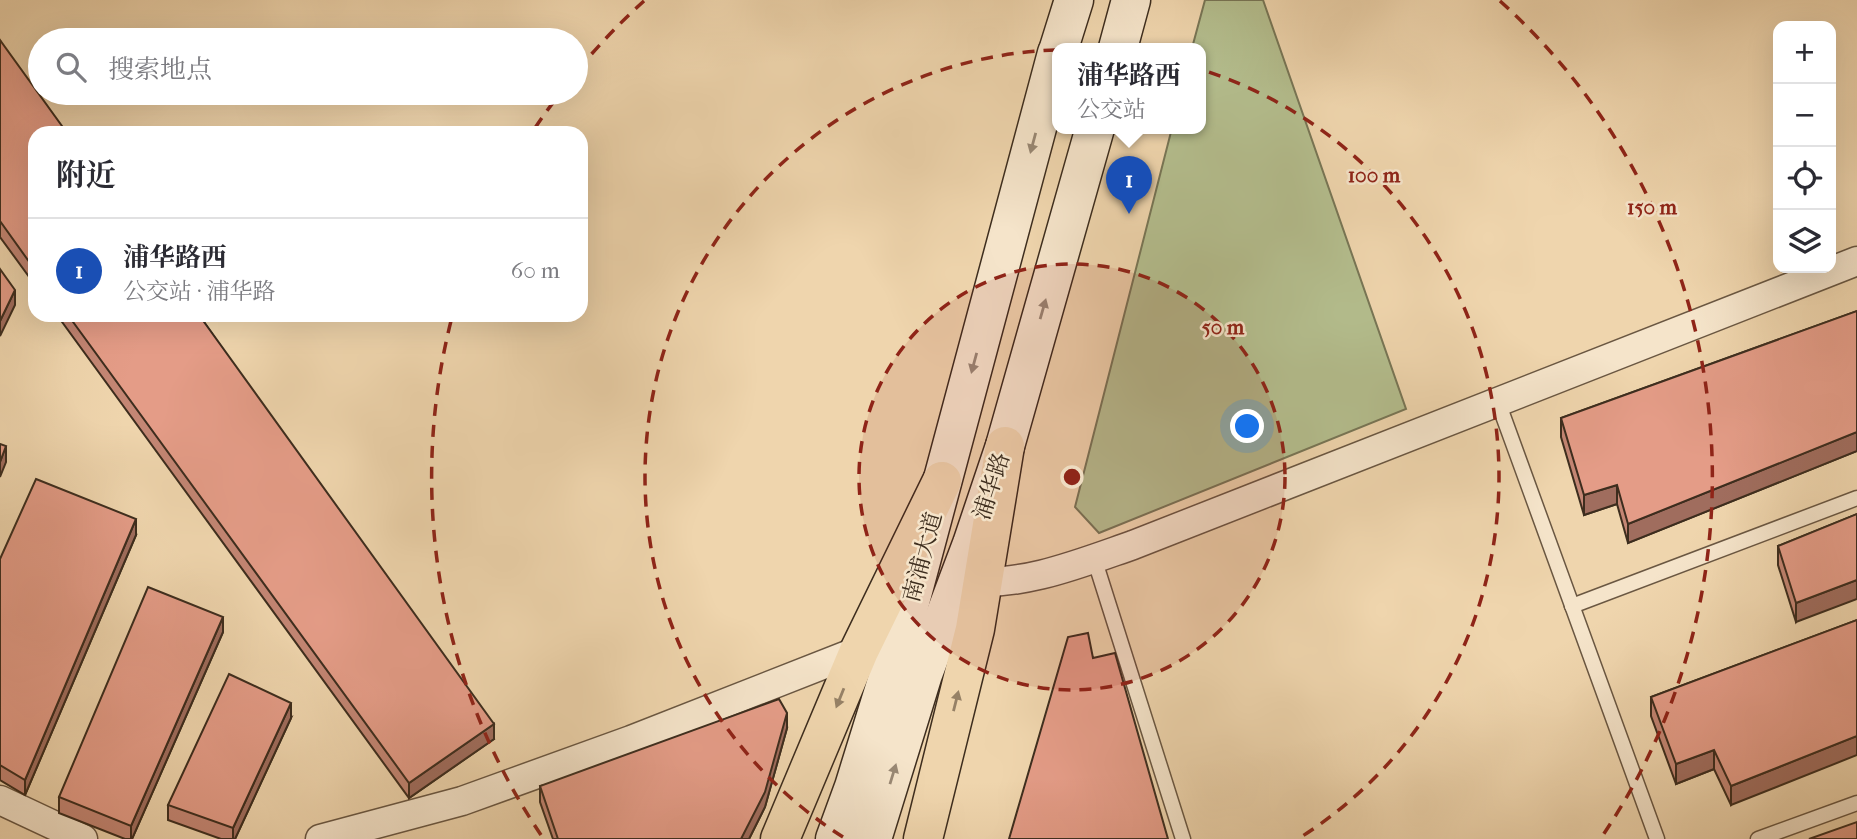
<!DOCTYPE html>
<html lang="zh">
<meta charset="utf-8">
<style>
body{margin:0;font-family:"IM FELL French Canon","Noto Serif SC",serif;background:#f2f2f3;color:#2b2b33}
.controls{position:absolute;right:21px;top:21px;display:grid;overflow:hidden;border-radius:14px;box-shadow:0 7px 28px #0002}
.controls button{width:63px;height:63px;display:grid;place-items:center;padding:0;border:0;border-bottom:2px solid #e1e1e2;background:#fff;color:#2b2b33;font:35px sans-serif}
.you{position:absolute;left:1248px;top:427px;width:24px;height:24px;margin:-18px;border:5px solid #fff;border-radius:50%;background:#1a73e8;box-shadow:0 0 0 10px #1a73e833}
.badge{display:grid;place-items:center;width:46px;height:46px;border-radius:50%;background:#0b8043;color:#fff;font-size:23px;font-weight:700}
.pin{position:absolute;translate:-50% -58px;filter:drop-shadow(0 2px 4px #0008)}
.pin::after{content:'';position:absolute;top:37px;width:24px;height:21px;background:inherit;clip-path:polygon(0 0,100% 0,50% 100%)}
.popup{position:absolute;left:1052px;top:43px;width:154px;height:91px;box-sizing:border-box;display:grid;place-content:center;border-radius:14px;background:#fff;filter:drop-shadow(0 2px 5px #0005);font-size:23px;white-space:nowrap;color:#7c7c81}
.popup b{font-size:26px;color:#2b2b33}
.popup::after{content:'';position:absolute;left:50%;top:100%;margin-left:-14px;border:14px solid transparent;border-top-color:#fff}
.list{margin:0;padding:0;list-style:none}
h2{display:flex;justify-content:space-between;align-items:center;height:91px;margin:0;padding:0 28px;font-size:30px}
h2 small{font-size:23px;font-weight:400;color:#7c7c81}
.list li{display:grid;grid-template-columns:46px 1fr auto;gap:21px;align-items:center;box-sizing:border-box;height:105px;padding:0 28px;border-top:2px solid #e1e1e2}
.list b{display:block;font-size:26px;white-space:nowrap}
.list p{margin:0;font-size:23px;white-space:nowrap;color:#7c7c81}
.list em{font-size:23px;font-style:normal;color:#7c7c81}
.icon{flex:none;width:38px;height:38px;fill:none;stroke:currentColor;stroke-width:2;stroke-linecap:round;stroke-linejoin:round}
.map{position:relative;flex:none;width:1857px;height:839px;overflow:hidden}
.search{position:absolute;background:#fff;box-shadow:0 7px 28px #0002;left:28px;top:28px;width:560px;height:77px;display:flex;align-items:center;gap:18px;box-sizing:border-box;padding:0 24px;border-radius:38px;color:#7c7c81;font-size:26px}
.panel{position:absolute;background:#fff;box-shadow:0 7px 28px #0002;left:28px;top:126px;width:560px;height:196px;border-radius:21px}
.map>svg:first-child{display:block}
.green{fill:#b4be8e;stroke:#787656;stroke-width:2}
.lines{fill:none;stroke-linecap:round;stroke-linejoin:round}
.service-casing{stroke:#6a5742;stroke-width:17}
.minor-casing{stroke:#6a5742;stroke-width:31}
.secondary-casing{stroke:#3d2d1e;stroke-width:41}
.motorway-casing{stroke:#3d2d1e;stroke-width:41}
.service{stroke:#f5e4ca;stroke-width:14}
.minor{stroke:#f5e4ca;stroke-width:28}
.secondary{stroke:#f5e4ca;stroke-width:38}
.motorway{stroke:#efd5ad;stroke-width:38}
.wall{fill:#c48674;stroke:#3d2d1e;stroke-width:2}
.shaded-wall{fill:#a06d5e;stroke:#3d2d1e;stroke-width:2}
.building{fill:#e49c87;stroke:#3d2d1e;stroke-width:2}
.oneway{fill:#998874}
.oneway2{fill:#968166}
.ring{fill:none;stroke:#8f2418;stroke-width:3.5;stroke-dasharray:12 9}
.labels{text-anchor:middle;stroke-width:5;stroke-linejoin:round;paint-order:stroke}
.street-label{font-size:23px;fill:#3d2d1e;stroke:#f5e4ca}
.centre{fill:#8f2418;stroke:#f5e4ca;stroke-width:3.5}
.ring-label{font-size:21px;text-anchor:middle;font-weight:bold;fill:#8f2418;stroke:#f5e4ca;stroke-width:5;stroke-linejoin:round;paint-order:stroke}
</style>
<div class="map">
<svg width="1857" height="839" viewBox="0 0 1857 839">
<rect width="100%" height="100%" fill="#efd5ad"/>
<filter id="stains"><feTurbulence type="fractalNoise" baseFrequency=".00286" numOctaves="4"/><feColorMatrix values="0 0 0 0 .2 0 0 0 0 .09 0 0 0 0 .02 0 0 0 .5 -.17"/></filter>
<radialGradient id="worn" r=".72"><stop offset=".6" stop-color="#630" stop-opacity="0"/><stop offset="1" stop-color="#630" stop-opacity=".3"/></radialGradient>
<!-- green -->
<path class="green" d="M 1205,0 L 1263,0 L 1406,409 L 1099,533 L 1075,507 L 1172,128 L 1201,128 L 1201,48 L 1192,48 Z"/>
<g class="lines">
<defs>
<g id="service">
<path d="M 1498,402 L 1657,839"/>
<path d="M 1094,558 L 1183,839"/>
<path d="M 1572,606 L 1857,498"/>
<path d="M 1758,839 L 1857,803"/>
</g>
<g id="minor">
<path d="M 967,581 C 1023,587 1081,563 1133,545 L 1857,261"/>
<path d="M 0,800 L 83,839"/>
<path d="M 320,839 L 462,801 L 631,740 L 868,647"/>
</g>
<g id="secondary">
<path d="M 1059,48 L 1074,0"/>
<path d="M 1118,48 L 1131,0"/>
<path d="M 835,839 L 854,787 L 902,632 L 1057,53"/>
<path d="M 872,839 L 923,674 L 972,544 L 1005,446 L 1095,128"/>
</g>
<g id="motorway">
<path d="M 780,839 L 859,651 L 942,481"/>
<path d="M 923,839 L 975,629 L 1005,446"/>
</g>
</defs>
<!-- service casing -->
<use href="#service" class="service-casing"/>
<!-- minor casing -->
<use href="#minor" class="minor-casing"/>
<!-- secondary casing -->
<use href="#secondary" class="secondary-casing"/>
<!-- motorway casing -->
<use href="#motorway" class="motorway-casing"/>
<!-- service -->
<use href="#service" class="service"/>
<!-- minor -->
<use href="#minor" class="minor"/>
<!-- secondary -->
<use href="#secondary" class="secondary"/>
<!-- motorway -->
<use href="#motorway" class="motorway"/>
</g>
<!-- wall -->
<g class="wall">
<path d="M 0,40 L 35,133 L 35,285 L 0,237 Z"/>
<path d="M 1857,311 L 1857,451 L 1628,543 L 1617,504 L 1584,515 L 1561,437 L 1561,418 Z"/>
<path d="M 57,315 L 199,315 L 494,739 L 409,798 Z"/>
<path d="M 1857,514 L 1796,622 L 1778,565 L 1778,546 Z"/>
<path d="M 136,535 L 25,795 L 0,780 L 0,559 Z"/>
<path d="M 1857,620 L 1731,805 L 1714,769 L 1676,784 L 1651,716 L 1651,697 Z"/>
<path d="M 223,632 L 132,839 L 125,839 L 59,813 L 59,797 Z"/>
<path d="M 291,718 L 235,839 L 221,839 L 168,820 L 168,805 Z"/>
<path d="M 787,728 L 765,807 L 749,839 L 553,839 L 540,802 L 540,786 Z"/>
</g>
<!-- shaded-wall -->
<g class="shaded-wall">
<path d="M 15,290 L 15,305 L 0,336 L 0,321 Z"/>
<path d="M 1857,432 L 1857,451 L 1628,543 L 1628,524 Z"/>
<path d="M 6,446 L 6,462 L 0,477 L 0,462 Z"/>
<path d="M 1617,485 L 1617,504 L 1584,515 L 1584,495 Z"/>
<path d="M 136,519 L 136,535 L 25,795 L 25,780 Z"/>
<path d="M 1857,580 L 1857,599 L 1796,622 L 1796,603 Z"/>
<path d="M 223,617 L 223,632 L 132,839 L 131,839 L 131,826 Z"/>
<path d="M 291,703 L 291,718 L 235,839 L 233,839 L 233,828 Z"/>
<path d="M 787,713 L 787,728 L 765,807 L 749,839 L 741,839 Z"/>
<path d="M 494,724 L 494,739 L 409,798 L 409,783 Z"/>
<path d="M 1857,736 L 1857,755 L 1731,805 L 1731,786 Z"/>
<path d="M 1714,750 L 1714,769 L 1676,784 L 1676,764 Z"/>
</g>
<!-- building -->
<g class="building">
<path d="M 0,40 L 67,133 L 35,133 L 35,270 L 0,221 Z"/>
<path d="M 0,269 L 15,290 L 0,321 Z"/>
<path d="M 1857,311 L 1857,432 L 1628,524 L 1617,485 L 1584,495 L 1561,418 Z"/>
<path d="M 68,315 L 199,315 L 494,724 L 409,783 Z"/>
<path d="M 0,444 L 6,446 L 0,462 Z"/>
<path d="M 36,479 L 136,519 L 25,780 L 0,765 L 0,559 Z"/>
<path d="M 1857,514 L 1857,580 L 1796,603 L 1778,546 Z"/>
<path d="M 148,587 L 223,617 L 131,826 L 59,797 Z"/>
<path d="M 1857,620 L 1857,736 L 1731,786 L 1714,750 L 1676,764 L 1651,697 Z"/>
<path d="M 1088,633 L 1093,658 L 1115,653 L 1168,839 L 1009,839 L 1068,637 Z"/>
<path d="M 229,674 L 291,703 L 233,828 L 168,805 Z"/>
<path d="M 779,699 L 787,713 L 765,792 L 741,839 L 558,839 L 540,786 Z"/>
<path d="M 1857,822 L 1857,839 L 1809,839 Z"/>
</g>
<!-- one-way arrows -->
<defs><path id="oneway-solid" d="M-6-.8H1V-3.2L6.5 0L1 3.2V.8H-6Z" transform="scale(1.75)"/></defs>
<g class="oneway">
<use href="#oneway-solid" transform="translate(1033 143) rotate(105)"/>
<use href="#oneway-solid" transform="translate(1043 309) rotate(-74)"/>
<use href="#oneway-solid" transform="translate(974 363) rotate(105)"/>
<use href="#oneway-solid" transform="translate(893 774) rotate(-73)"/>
</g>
<g class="oneway2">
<use href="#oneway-solid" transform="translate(840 698) rotate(112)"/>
<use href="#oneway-solid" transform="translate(956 701) rotate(-76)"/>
</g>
<!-- distance rings -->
<circle cx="1072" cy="477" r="213" fill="#8f2418" fill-opacity=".12"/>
<g class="ring">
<circle cx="1072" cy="477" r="213"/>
<path d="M843 837A427 427 0 1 1 1301 837"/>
<path d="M541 835A640 640 0 0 1 452 317M535 128A640 640 0 0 1 558 96M578 70A640 640 0 0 1 644 1M1500 1A640 640 0 0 1 1603 835"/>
</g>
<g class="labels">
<!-- street labels -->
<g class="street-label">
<text transform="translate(991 486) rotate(-72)" y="8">浦华路</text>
<text transform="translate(922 557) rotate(-75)" y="8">南浦大道</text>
</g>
</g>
<circle cx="1072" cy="477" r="10" class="centre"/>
<g class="ring-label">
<text x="1374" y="182">100 m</text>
<text x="1652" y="214">150 m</text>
<text x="1223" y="334">50 m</text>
</g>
<rect width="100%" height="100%" filter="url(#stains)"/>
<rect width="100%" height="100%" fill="url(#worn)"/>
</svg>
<div class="controls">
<button>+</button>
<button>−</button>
<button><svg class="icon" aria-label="locate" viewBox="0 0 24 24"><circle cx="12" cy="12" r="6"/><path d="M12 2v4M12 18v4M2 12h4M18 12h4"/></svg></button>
<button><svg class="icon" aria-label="layers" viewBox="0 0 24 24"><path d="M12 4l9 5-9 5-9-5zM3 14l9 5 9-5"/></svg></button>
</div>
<div class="you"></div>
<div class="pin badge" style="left:1129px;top:214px;background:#1a4fb4">1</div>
<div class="popup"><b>浦华路西</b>公交站</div>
<div class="search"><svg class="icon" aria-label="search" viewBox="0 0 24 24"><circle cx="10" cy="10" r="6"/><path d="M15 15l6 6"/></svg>搜索地点</div>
<section class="panel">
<h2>附近<small></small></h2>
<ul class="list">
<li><span class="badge" style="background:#1a4fb4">1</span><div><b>浦华路西</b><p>公交站 · 浦华路</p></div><em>60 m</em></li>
</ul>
</section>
</div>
